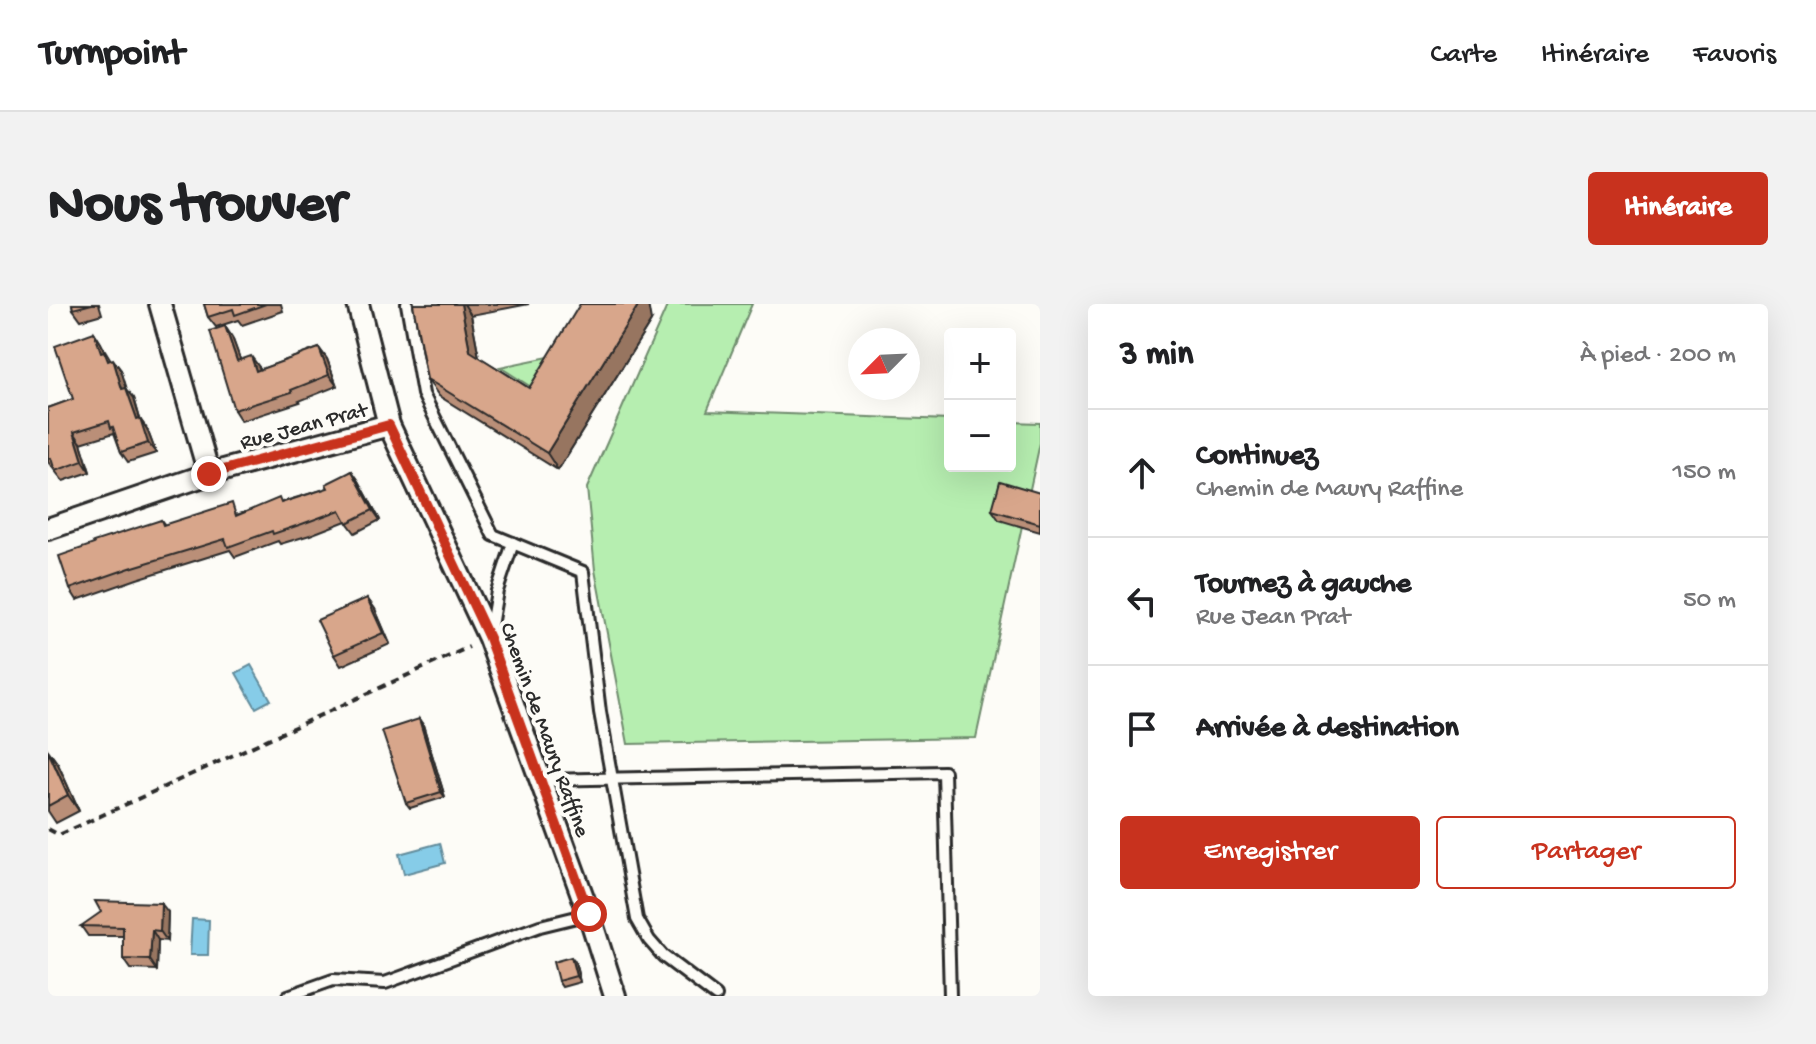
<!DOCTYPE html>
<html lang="fr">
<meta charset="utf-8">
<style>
body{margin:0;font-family:"Gochi Hand",sans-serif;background:#f2f2f2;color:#202124}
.controls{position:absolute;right:24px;top:24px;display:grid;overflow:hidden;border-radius:8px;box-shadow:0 8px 32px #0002}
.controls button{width:72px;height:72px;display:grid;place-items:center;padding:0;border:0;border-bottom:2px solid #e0e0e0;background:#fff;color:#202124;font:40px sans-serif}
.compass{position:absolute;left:800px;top:24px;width:72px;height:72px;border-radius:50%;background:#fff;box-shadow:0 8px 32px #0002;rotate:246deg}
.stop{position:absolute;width:24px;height:24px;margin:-18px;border:6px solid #c8321e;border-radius:50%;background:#fff}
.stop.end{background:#c8321e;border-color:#fff;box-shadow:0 2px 8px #0008}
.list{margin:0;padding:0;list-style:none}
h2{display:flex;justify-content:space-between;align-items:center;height:104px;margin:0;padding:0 32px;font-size:34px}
h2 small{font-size:26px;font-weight:400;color:#757577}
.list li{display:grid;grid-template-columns:52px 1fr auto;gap:24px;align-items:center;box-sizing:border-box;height:128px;padding:0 32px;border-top:2px solid #e0e0e0}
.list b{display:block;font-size:30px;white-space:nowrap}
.list p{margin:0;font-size:26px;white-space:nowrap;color:#757577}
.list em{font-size:26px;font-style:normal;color:#757577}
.actions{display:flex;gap:16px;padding:24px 32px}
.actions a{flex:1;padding:18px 0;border:2px solid #c8321e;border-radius:8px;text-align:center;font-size:28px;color:#c8321e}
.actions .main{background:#c8321e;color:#fff}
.icon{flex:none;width:44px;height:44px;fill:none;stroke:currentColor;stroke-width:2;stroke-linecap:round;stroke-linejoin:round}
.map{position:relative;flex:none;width:992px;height:692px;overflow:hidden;border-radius:8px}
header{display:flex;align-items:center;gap:48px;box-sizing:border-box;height:112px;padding:0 40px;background:#fff;border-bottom:2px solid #e0e0e0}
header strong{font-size:38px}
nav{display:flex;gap:44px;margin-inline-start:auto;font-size:28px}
.intro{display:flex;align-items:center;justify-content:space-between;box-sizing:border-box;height:192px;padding:0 48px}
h1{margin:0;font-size:56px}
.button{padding:20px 36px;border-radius:8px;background:#c8321e;color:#fff;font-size:28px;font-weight:700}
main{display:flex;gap:48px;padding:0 48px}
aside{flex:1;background:#fff;border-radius:8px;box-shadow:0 8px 32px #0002}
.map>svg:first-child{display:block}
.green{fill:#b6eeb0;stroke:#708c6e;stroke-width:2}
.water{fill:#86cce8;stroke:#628c9c;stroke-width:2}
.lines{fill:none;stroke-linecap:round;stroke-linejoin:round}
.service-casing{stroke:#2b2b2b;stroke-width:16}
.minor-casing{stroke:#2b2b2b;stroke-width:26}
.path{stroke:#2b2b2b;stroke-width:4;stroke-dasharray:8 6;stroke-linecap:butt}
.service{stroke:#fdfcf7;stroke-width:10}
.minor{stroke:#fdfcf7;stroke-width:20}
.wall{fill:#ba8f78;stroke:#2b2b2b;stroke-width:2}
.shaded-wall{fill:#977461;stroke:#2b2b2b;stroke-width:2}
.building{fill:#d8a68b;stroke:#2b2b2b;stroke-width:2}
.route{stroke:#c8321e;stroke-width:10}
.labels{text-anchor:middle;stroke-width:8;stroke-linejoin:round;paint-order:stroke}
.street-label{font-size:22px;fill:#2b2b2b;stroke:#fdfcf7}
</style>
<header>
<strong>Turnpoint</strong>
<nav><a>Carte</a><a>Itinéraire</a><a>Favoris</a></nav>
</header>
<div class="intro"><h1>Nous trouver</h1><a class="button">Itinéraire</a></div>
<main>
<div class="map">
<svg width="992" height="692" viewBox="0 0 992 692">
<rect width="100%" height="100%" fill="#fdfcf7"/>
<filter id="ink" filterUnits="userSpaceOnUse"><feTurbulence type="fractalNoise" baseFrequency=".0125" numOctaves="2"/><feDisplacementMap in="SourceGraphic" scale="16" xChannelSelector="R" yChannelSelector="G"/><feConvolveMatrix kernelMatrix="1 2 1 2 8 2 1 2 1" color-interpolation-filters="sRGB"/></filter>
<g filter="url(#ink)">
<!-- green -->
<g class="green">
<path d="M 620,0 L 704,0 L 659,107 L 902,116 L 902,162 L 962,162 L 962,118 L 992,119 L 992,139 L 928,434 L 580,440 L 547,266 L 539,184 Z"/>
<path d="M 520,49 L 494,90 L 452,63 Z"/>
</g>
<!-- water -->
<g class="water">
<path d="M 203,361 L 223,396 L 208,404 L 188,369 Z"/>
<path d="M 392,539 L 397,559 L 356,570 L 351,550 Z"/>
<path d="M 144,615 L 161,616 L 160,651 L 142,651 Z"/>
</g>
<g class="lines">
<defs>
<g id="service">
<path d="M 359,0 L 375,90 L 445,231 L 535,268 L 552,408 L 589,615 L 601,636 L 615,652 L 668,692"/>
<path d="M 442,328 L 449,287 L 465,239"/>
<path d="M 492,476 L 896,468 L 902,692"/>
<path d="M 240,692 L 285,676 L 337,679 L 492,622 L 541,610"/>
</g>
<g id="minor">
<path d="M 112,0 L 161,170"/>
<path d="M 310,0 L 341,121 L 441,334 L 541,610 L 567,692"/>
<path d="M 0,225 L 161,170 L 341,121"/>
</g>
</defs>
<!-- service casing -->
<use href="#service" class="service-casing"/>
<!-- minor casing -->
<use href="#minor" class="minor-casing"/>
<!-- path -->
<path class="path" d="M 0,525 L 11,531 L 421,343"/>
<!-- service -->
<use href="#service" class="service"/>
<!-- minor -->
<use href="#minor" class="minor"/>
</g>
<!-- wall -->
<g class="wall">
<path d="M 24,0 L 51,0 L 54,10 L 33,16 L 25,5 Z"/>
<path d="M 156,0 L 233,0 L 235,7 L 194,21 L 190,16 L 168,23 L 160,13 Z"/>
<path d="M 365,0 L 481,0 L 423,11 L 431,53 L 481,84 L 603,17 L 510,166 L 391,92 L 379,75 Z"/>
<path d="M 46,28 L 63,56 L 73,66 L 78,84 L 86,94 L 92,115 L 99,125 L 108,149 L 80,158 L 73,148 L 66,129 L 33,139 L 42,168 L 15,177 L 0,158 L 0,104 L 25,95 Z"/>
<path d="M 184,33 L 192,56 L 211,63 L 211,66 L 271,44 L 279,55 L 289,82 L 251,97 L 252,98 L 193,117 L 186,106 Z"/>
<path d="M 304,167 L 311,177 L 332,216 L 307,229 L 298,217 L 262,231 L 232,240 L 230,237 L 187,253 L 182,246 L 89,275 L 29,296 L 22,285 L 113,216 L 117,221 L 191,210 L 234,198 L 280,184 Z"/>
<path d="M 992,189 L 992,228 L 951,216 L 944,206 Z"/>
<path d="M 319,294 L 327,305 L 342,340 L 293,362 L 286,351 Z"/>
<path d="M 371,415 L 375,421 L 397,493 L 362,504 L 358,499 Z"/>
<path d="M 0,446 L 10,460 L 31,507 L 8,519 L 0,507 Z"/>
<path d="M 120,608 L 119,637 L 110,636 L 109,666 L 82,665 L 75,655 L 75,632 L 40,632 L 33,622 Z"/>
<path d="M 527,658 L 532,678 L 514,683 L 510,677 Z"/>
</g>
<!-- shaded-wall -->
<g class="shaded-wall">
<path d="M 413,0 L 416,0 L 423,11 L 433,64 L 422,47 Z"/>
<path d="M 591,0 L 600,0 L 603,17 L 510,166 L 499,149 Z"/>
<path d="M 177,22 L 184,33 L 197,68 L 189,57 Z"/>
<path d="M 46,28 L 53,39 L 61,59 L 53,48 Z"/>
<path d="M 271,44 L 279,55 L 289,82 L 281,71 Z"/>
<path d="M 203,52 L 211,63 L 215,78 L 208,67 Z"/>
<path d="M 65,55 L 73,66 L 82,95 L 74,85 Z"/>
<path d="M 78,84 L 86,94 L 92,115 L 99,125 L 108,149 L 100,139 L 89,115 Z"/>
<path d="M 26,128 L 33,139 L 42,168 L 35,157 Z"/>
<path d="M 304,167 L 311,177 L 332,216 L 325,206 Z"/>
<path d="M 319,294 L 327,305 L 342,340 L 335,329 Z"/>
<path d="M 371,415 L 375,421 L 397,493 L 393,488 Z"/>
<path d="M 0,446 L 10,460 L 31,507 L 20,491 Z"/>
<path d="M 113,599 L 120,608 L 119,637 L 112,627 Z"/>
<path d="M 104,626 L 110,636 L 109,666 L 102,656 Z"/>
<path d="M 523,653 L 527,658 L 532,678 L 528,672 Z"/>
</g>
<!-- building -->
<g class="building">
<path d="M 24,0 L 44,0 L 25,5 Z"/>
<path d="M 156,0 L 218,0 L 187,11 L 185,5 L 160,13 Z"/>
<path d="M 365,0 L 413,0 L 422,47 L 481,84 L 532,0 L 591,0 L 499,149 L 379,75 Z"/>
<path d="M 177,22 L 189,57 L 203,52 L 208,67 L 271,44 L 281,71 L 243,86 L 244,88 L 186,106 L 162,27 Z"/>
<path d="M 46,28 L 53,48 L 56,47 L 60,57 L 65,55 L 74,85 L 78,84 L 89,115 L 92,114 L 100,139 L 73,148 L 65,123 L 63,124 L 61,117 L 26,128 L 35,157 L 7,167 L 3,154 L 0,155 L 0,104 L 25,95 L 7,42 Z"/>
<path d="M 304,167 L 325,206 L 299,219 L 292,206 L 254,220 L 225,230 L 224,227 L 180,243 L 177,235 L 82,264 L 22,285 L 11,252 L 46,240 L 45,238 L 113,216 L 115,221 L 184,199 L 188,212 L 231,194 L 233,199 L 280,184 L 278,180 Z"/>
<path d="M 952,177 L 992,189 L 992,220 L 944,206 Z"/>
<path d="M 319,294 L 335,329 L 286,351 L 269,316 Z"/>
<path d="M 371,415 L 393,488 L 358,499 L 334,427 Z"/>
<path d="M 0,447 L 20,491 L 0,502 Z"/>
<path d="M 47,597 L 113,599 L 112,627 L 104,626 L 102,656 L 75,655 L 75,623 L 33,622 L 53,608 Z"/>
<path d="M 523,653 L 528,672 L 510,677 L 505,658 Z"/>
</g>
</g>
<g class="lines" filter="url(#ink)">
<!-- route -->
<path class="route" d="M 161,170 L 341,121 L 441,334 L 541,610"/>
</g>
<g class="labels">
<!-- street labels -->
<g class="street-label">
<text transform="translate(255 120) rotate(-15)" y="8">Rue Jean Prat</text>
<text transform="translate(499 425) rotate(70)" y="8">Chemin de Maury Raffine</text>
</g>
</g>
</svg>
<div class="controls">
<button>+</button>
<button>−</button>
</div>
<svg class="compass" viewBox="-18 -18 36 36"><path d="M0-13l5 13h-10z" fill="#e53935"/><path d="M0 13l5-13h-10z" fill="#757577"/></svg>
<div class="stop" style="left:541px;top:610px"></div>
<div class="stop end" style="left:161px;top:170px"></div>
</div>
<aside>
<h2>3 min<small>À pied · 200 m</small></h2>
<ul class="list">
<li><svg class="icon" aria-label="ahead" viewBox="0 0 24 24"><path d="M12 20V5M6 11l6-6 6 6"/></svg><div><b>Continuez</b><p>Chemin de Maury Raffine</p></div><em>150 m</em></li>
<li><svg class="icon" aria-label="left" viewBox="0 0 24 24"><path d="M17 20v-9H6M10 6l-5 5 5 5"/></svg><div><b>Tournez à gauche</b><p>Rue Jean Prat</p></div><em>50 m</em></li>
<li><svg class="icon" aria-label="arrive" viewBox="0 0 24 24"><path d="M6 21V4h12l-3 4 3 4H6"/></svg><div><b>Arrivée à destination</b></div></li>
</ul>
<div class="actions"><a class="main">Enregistrer</a><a>Partager</a></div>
</aside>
</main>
